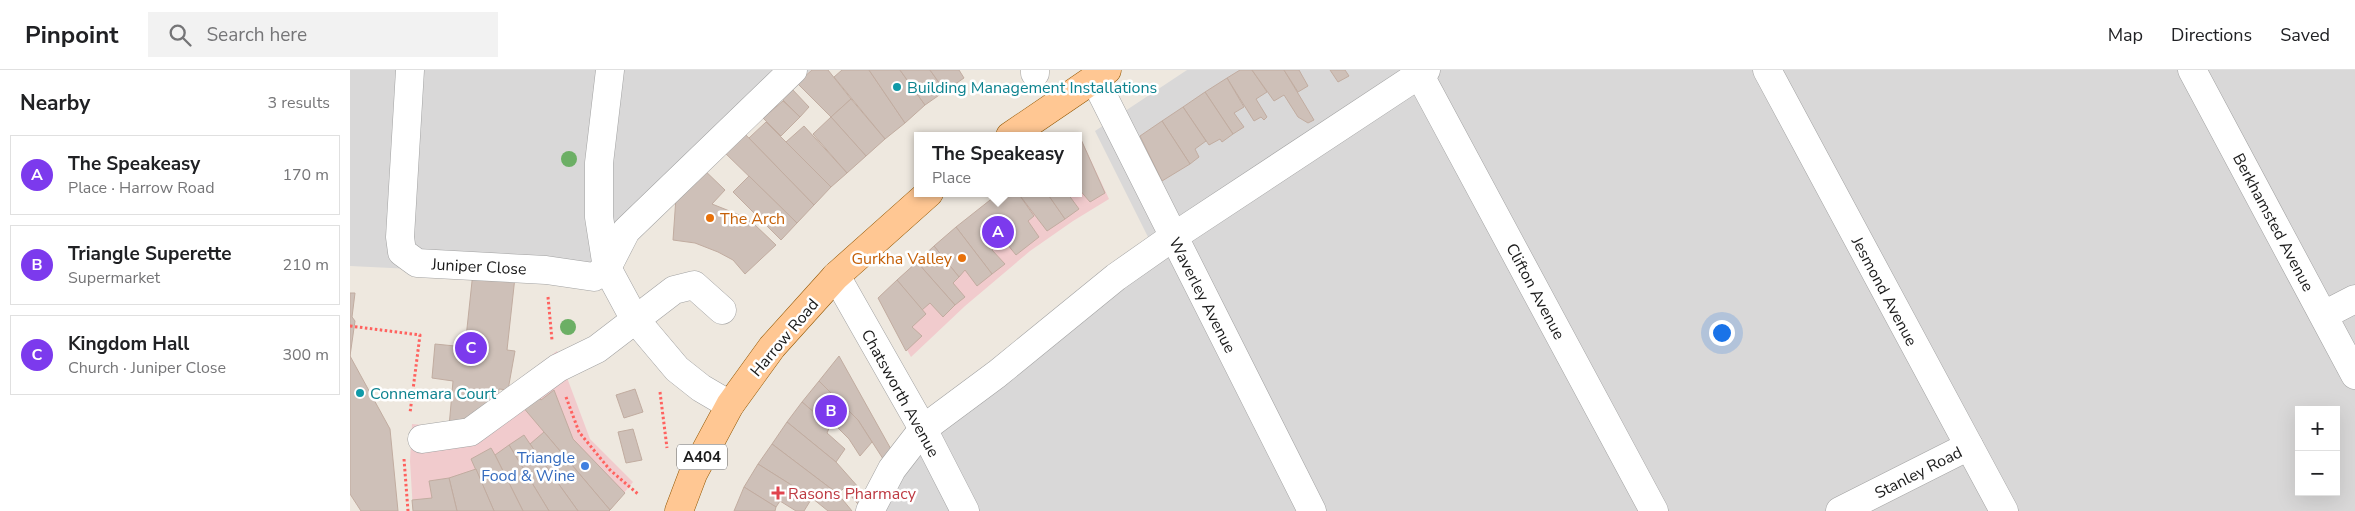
<!DOCTYPE html>
<meta charset="utf-8">
<style>
body{margin:0;font-family:"Nunito Sans",sans-serif;background:#f2f2f2;color:#202124}
.controls{position:absolute;right:15px;bottom:15px;display:grid;overflow:hidden;border-radius:0px;box-shadow:0 5px 20px #0002}
.controls button{width:45px;height:45px;display:grid;place-items:center;padding:0;border:0;border-bottom:1px solid #e0e0e0;background:#fff;color:#202124;font:25px sans-serif}
.you{position:absolute;left:1371px;top:262px;width:18px;height:18px;margin:-12px;border:4px solid #fff;border-radius:50%;background:#1a73e8;box-shadow:0 0 0 8px #1a73e833}
.badge{display:grid;place-items:center;width:32px;height:32px;border-radius:50%;background:#7c3aed;color:#fff;font-size:16px;font-weight:700}
.pin{position:absolute;translate:-50% -50%;border:2px solid #fff;box-shadow:0 1px 5px #0006}
.popup{position:absolute;left:564px;top:62px;width:168px;height:65px;box-sizing:border-box;display:grid;place-content:center;border-radius:0px;background:#fff;filter:drop-shadow(0 1px 4px #0005);font-size:16px;white-space:nowrap;color:#757577}
.popup b{font-size:19px;color:#202124}
.popup::after{content:'';position:absolute;left:50%;top:100%;margin-left:-10px;border:10px solid transparent;border-top-color:#fff}
.list{margin:0;padding:0;list-style:none}
h2{display:flex;justify-content:space-between;align-items:center;height:65px;margin:0;padding:0 20px;font-size:21px}
h2 small{font-size:16px;font-weight:400;color:#757577}
.list li{display:grid;grid-template-columns:32px 1fr auto;gap:15px;align-items:center;box-sizing:border-box;height:80px;margin:0 10px 10px;padding:0 10px;border:1px solid #e0e0e0;border-radius:0px}
.list b{display:block;font-size:19px;white-space:nowrap}
.list p{margin:0;font-size:16px;white-space:nowrap;color:#757577}
.list em{font-size:16px;font-style:normal;color:#757577}
.icon{flex:none;width:28px;height:28px;fill:none;stroke:currentColor;stroke-width:2;stroke-linecap:round;stroke-linejoin:round}
.map{position:relative;flex:none;width:2005px;height:441px;overflow:hidden}
header{display:flex;align-items:center;gap:30px;box-sizing:border-box;height:70px;padding:0 25px;background:#fff;border-bottom:1px solid #e0e0e0}
header strong{font-size:24px}
nav{display:flex;gap:28px;margin-inline-start:auto;font-size:18px}
.search{width:350px;height:45px;background:#f2f2f2;display:flex;align-items:center;gap:12px;box-sizing:border-box;padding:0 18px;border-radius:0px;color:#757577;font-size:19px}
main{display:flex}
aside{flex:1;background:#fff}
.map>svg:first-child{display:block}
.residential{fill:#d9d8d8;fill-rule:evenodd}
.commercial{fill:#f1cbcd}
.building{fill:#cec0b8;stroke:#c1aca0}
.lines{fill:none;stroke-linecap:round;stroke-linejoin:round}
.minor-casing{stroke:#a2a2a2;stroke-width:29}
.major-casing{stroke:#925600;stroke-width:29}
.path{stroke:#ff625f;stroke-width:3;stroke-dasharray:2.5 2.5;stroke-linecap:butt}
.minor{stroke:#fff;stroke-width:28}
.major{stroke:#ffc793;stroke-width:28}
.tree{fill:#6caf65}
.culture-dot{fill:#0f9aa8;stroke:#fff;stroke-width:2}
.food-dot{fill:#e8710a;stroke:#fff;stroke-width:2}
.shop-dot{fill:#3f7fe0;stroke:#fff;stroke-width:2}
.health-dot{fill:#e0444e;stroke:#fff;stroke-width:2}
.labels{text-anchor:middle;stroke-width:5;stroke-linejoin:round;paint-order:stroke}
.shield{fill:#fff;stroke:#5f5f5f;stroke-width:1}
.shield-label{font-size:15px;font-weight:bold;fill:#1b1b1b}
.culture-label{font-size:16px;fill:#0d838f;stroke:#fff;text-anchor:start}
.food-label{font-size:16px;fill:#c56008;stroke:#fff;text-anchor:start}
.street-label{font-size:16px;fill:#1b1b1b;stroke:#fff}
.shop-label{font-size:16px;fill:#366cbe;stroke:#fff;text-anchor:end}
.health-label{font-size:16px;fill:#be3a42;stroke:#fff;text-anchor:start}
</style>
<header>
<strong>Pinpoint</strong>
<div class="search"><svg class="icon" aria-label="search" viewBox="0 0 24 24"><circle cx="10" cy="10" r="6"/><path d="M15 15l6 6"/></svg>Search here</div>
<nav><a>Map</a><a>Directions</a><a>Saved</a></nav>
</header>
<main>
<aside>
<h2>Nearby<small>3 results</small></h2>
<ul class="list">
<li><span class="badge">A</span><div><b>The Speakeasy</b><p>Place · Harrow Road</p></div><em>170 m</em></li>
<li><span class="badge">B</span><div><b>Triangle Superette</b><p>Supermarket</p></div><em>210 m</em></li>
<li><span class="badge">C</span><div><b>Kingdom Hall</b><p>Church · Juniper Close</p></div><em>300 m</em></li>
</ul>
</aside>
<div class="map">
<svg width="2005" height="441" viewBox="0 0 2005 441">
<rect width="100%" height="100%" fill="#eee8df"/>
<!-- residential -->
<g class="residential">
<path d="M 0,0 L 461,0 L 237,196 L 184,205 L 0,196 Z"/>
<path d="M 837,0 L 2005,0 L 2005,441 L 530,441 L 557,369 L 800,171 L 745,61 ZM 1949,340 L 1986,340 L 1986,422 L 1949,422 Z"/>
</g>
<!-- commercial -->
<g class="commercial">
<path d="M 729,65 L 759,129 L 723,151 L 680,181 L 615,236 L 561,287 L 528,228 L 584,176 L 649,123 L 728,123 Z"/>
<path d="M 207,281 L 240,369 L 283,412 L 259,441 L 63,441 L 60,391 L 62,354 L 104,358 Z"/>
</g>
<!-- building -->
<g class="building">
<path d="M 462,0 L 478,0 L 501,29 L 481,47 L 447,13 Z"/>
<path d="M 492,0 L 519,0 L 555,53 L 535,69 L 484,7 Z"/>
<path d="M 519,0 L 550,0 L 575,35 L 555,53 Z"/>
<path d="M 550,0 L 580,0 L 595,21 L 575,35 Z"/>
<path d="M 580,0 L 609,0 L 614,8 L 595,21 Z"/>
<path d="M 890,0 L 902,0 L 917,22 L 906,29 L 917,47 L 914,50 L 911,47 L 904,51 L 877,8 Z"/>
<path d="M 902,0 L 934,0 L 964,50 L 958,53 L 948,47 L 934,25 L 924,31 Z"/>
<path d="M 934,0 L 949,0 L 958,16 L 948,22 Z"/>
<path d="M 980,0 L 995,0 L 999,6 L 988,12 Z"/>
<path d="M 877,8 L 894,37 L 884,43 L 894,57 L 883,64 L 855,22 Z"/>
<path d="M 441,18 L 459,37 L 450,47 L 431,28 Z"/>
<path d="M 855,22 L 883,64 L 872,72 L 870,69 L 859,75 L 833,37 Z"/>
<path d="M 501,29 L 535,69 L 516,86 L 481,47 Z"/>
<path d="M 433,31 L 450,47 L 431,66 L 413,48 Z"/>
<path d="M 833,37 L 856,71 L 845,79 L 849,87 L 840,94 L 812,51 Z"/>
<path d="M 481,47 L 516,86 L 497,103 L 463,64 Z"/>
<path d="M 812,51 L 840,94 L 812,111 L 790,66 Z"/>
<path d="M 416,52 L 481,117 L 464,135 L 399,68 Z"/>
<path d="M 454,56 L 497,103 L 481,117 L 436,72 Z"/>
<path d="M 392,61 L 464,135 L 447,153 L 373,81 Z"/>
<path d="M 729,65 L 755,123 L 740,132 L 728,118 Z"/>
<path d="M 348,94 L 375,120 L 362,134 L 387,144 L 403,153 L 426,175 L 395,204 L 383,190 L 368,182 L 345,173 L 323,170 L 327,113 Z"/>
<path d="M 399,106 L 447,153 L 431,170 L 383,122 Z"/>
<path d="M 649,123 L 668,123 L 684,146 L 678,151 L 689,167 L 666,185 L 653,169 L 642,180 L 655,194 L 642,204 L 606,157 Z"/>
<path d="M 668,123 L 697,123 L 715,149 L 697,161 Z"/>
<path d="M 697,123 L 719,123 L 718,124 L 729,139 L 715,149 Z"/>
<path d="M 606,157 L 642,204 L 627,216 L 615,200 L 609,207 L 584,176 Z"/>
<path d="M 584,176 L 609,207 L 603,213 L 615,227 L 605,235 L 567,192 Z"/>
<path d="M 567,192 L 605,235 L 593,247 L 580,233 L 572,240 L 547,210 Z"/>
<path d="M 123,202 L 165,207 L 157,280 L 165,281 L 158,320 L 149,319 L 148,325 L 104,358 L 99,357 L 103,311 L 82,308 L 85,274 L 115,277 Z"/>
<path d="M 547,210 L 576,244 L 562,257 L 572,266 L 556,281 L 528,228 Z"/>
<path d="M 0,223 L 5,223 L 2,247 L 5,251 L 0,286 L 40,359 L 48,441 L 11,441 L 0,424 Z"/>
<path d="M 489,286 L 542,381 L 537,395 L 508,350 L 469,311 Z"/>
<path d="M 469,311 L 508,350 L 522,372 L 510,386 L 499,369 L 483,353 L 480,356 L 452,332 Z"/>
<path d="M 285,319 L 293,342 L 274,348 L 266,325 Z"/>
<path d="M 204,320 L 223,369 L 275,423 L 260,440 L 172,336 L 186,324 L 191,330 Z"/>
<path d="M 452,332 L 480,356 L 477,363 L 495,379 L 486,392 L 437,352 Z"/>
<path d="M 437,352 L 486,392 L 517,427 L 508,434 L 494,418 L 488,424 L 422,374 Z"/>
<path d="M 283,359 L 292,390 L 276,393 L 268,362 Z"/>
<path d="M 194,362 L 260,440 L 259,441 L 228,441 L 180,374 Z"/>
<path d="M 174,365 L 180,374 L 228,441 L 199,441 L 159,375 Z"/>
<path d="M 422,374 L 488,424 L 502,441 L 478,441 L 462,428 L 408,394 Z"/>
<path d="M 159,375 L 199,441 L 173,441 L 145,385 Z"/>
<path d="M 141,378 L 145,385 L 173,441 L 144,441 L 121,389 Z"/>
<path d="M 408,394 L 462,428 L 454,441 L 446,441 L 430,431 L 426,437 L 394,417 Z"/>
<path d="M 126,399 L 144,441 L 107,441 L 99,408 Z"/>
<path d="M 99,408 L 107,441 L 63,441 L 62,430 L 82,428 L 79,411 Z"/>
<path d="M 394,417 L 426,437 L 425,441 L 384,441 Z"/>
</g>
<g class="lines">
<defs>
<g id="minor">
<path d="M 60,0 L 50,167 L 52,182 L 67,193 L 196,200 L 244,207 L 257,198 L 276,161 L 443,0"/>
<path d="M 260,0 L 249,93 L 249,147 L 257,198 L 284,248 L 327,299 L 351,318 L 380,335"/>
<path d="M 1067,0 L 1304,441"/>
<path d="M 1417,0 L 1654,441"/>
<path d="M 1842,0 L 2005,305"/>
<path d="M 685,3 L 685,0"/>
<path d="M 744,8 L 962,441"/>
<path d="M 486,206 L 573,359 L 615,441"/>
<path d="M 1974,245 L 2005,229"/>
<path d="M 72,369 L 120,362 L 208,298 L 247,279 L 324,220 L 344,215 L 372,240"/>
<path d="M 520,441 L 542,399 L 573,359 L 647,304 L 766,207 L 823,167 L 1076,0"/>
<path d="M 1490,441 L 1619,376"/>
</g>
<g id="major">
<path d="M 660,66 L 757,0"/>
<path d="M 329,441 L 343,404 L 380,335 L 422,277 L 486,206 L 579,123"/>
</g>
</defs>
<!-- minor casing -->
<use href="#minor" class="minor-casing"/>
<!-- major casing -->
<use href="#major" class="major-casing"/>
<!-- path -->
<g class="path">
<path d="M 198,227 L 202,270"/>
<path d="M 0,256 L 70,265 L 60,343"/>
<path d="M 310,322 L 317,378"/>
<path d="M 216,327 L 229,362 L 260,400 L 288,424"/>
<path d="M 54,389 L 58,441"/>
</g>
<!-- minor -->
<use href="#minor" class="minor"/>
<!-- major -->
<use href="#major" class="major"/>
</g>
<!-- trees -->
<g class="tree">
<circle cx="219" cy="89" r="8"/>
<circle cx="218" cy="257" r="8"/>
</g>
<!-- markers -->
<g class="culture-dot">
<circle cx="547" cy="17" r="5"/>
<circle cx="10" cy="323" r="5"/>
</g>
<g class="food-dot">
<circle cx="360" cy="148" r="5"/>
<circle cx="612" cy="188" r="5"/>
</g>
<circle class="shop-dot" cx="235" cy="396" r="5"/>
<path class="health-dot" d="M425.5 415.5h5v5h5v5h-5v5h-5v-5h-5v-5h5z"/>
<g class="labels">
<!-- shield labels -->
<rect class="shield" x="327" y="374.5" width="50" height="25" rx="4"/>
<g class="shield-label">
<text x="352" y="392">A404</text>
</g>
<!-- culture labels -->
<g class="culture-label">
<text x="557" y="23">Building Management Installations</text>
<text x="20" y="329">Connemara Court</text>
</g>
<!-- food labels -->
<g class="food-label">
<text x="370" y="154">The Arch</text>
<text x="602" y="194" text-anchor="end">Gurkha Valley</text>
</g>
<!-- street labels -->
<g class="street-label">
<text transform="translate(1924 152) rotate(62)" y="6">Berkhamsted Avenue</text>
<text transform="translate(129 196) rotate(3)" y="6">Juniper Close</text>
<text transform="translate(1186 221) rotate(62)" y="6">Clifton Avenue</text>
<text transform="translate(1535 221) rotate(62)" y="6">Jesmond Avenue</text>
<text transform="translate(853 225) rotate(63)" y="6">Waverley Avenue</text>
<text transform="translate(434 267) rotate(-50)" y="6">Harrow Road</text>
<text transform="translate(551 323) rotate(61)" y="6">Chatsworth Avenue</text>
<text transform="translate(1568 402) rotate(-27)" y="6">Stanley Road</text>
</g>
<!-- shop labels -->
<g class="shop-label">
<text x="225" y="393">Triangle<tspan x="225" dy="18">Food &amp; Wine</tspan></text>
</g>
<!-- health labels -->
<g class="health-label">
<text x="438" y="429">Rasons Pharmacy</text>
</g>
</g>
</svg>
<div class="controls">
<button>+</button>
<button>−</button>
</div>
<div class="you"></div>
<div class="pin badge" style="left:648px;top:162px">A</div>
<div class="popup"><b>The Speakeasy</b>Place</div>
<div class="pin badge" style="left:481px;top:341px">B</div>
<div class="pin badge" style="left:121px;top:278px">C</div>
</div>
</main>
